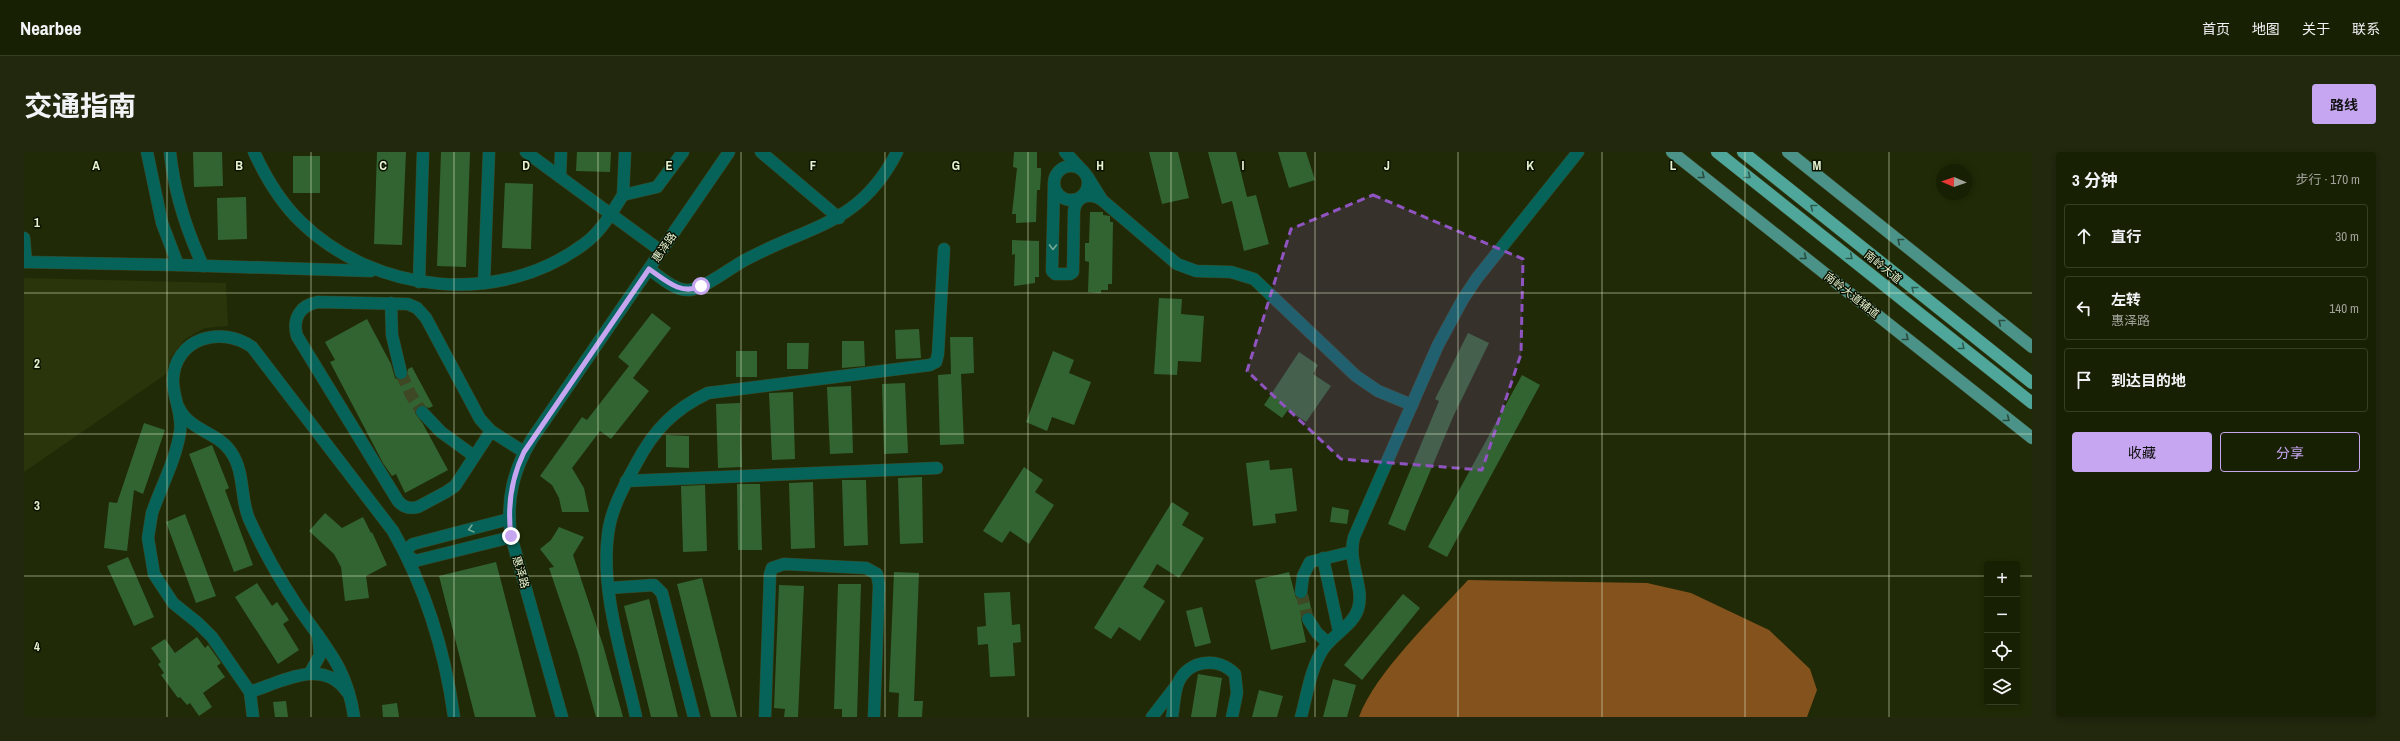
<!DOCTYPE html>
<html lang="zh">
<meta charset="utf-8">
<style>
body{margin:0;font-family:"Archivo Narrow","Noto Sans SC",sans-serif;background:#21280e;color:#f1f3f6}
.controls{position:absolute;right:12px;bottom:12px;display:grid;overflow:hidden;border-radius:4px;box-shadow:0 2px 6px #0003}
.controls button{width:36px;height:36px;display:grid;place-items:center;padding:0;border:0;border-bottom:1px solid #363e26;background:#182004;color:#f1f3f6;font:20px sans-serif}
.compass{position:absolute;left:1912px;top:12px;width:36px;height:36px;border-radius:50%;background:#182004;box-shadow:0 2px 6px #0003;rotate:272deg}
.stop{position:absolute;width:12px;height:12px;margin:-9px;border:3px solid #c6a6f0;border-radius:50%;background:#fff}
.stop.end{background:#c6a6f0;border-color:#fff;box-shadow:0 1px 4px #0008}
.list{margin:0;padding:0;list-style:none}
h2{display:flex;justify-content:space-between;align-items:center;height:52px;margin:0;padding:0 16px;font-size:17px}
h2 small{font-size:13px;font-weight:400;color:#9fa39a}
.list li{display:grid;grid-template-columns:26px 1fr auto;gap:12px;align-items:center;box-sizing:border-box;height:64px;margin:0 8px 8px;padding:0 8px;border:1px solid #363e26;border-radius:4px}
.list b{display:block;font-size:15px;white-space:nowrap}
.list p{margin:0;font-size:13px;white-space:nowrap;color:#9fa39a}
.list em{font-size:13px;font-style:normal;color:#9fa39a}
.actions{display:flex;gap:8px;padding:12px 16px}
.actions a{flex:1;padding:9px 0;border:1px solid #c6a6f0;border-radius:4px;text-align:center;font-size:14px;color:#c6a6f0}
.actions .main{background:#c6a6f0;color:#111}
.icon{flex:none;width:22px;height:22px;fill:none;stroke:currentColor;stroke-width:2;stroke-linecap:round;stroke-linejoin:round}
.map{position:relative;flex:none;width:2008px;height:565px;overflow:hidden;border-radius:4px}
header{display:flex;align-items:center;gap:24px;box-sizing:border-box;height:56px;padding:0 20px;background:#182004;border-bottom:1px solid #363e26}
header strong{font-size:19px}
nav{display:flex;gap:22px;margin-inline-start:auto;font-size:14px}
.intro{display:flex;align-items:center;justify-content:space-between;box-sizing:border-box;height:96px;padding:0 24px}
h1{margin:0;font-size:28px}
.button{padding:10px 18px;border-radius:4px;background:#c6a6f0;color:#111;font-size:14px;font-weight:700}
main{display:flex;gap:24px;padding:0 24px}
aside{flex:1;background:#182004;border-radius:4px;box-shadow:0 2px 6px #0003}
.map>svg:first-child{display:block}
.built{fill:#2a350b}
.forest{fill:#84521d}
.building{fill:#326431}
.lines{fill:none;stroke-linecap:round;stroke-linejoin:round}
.minor-tunnel{stroke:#3e4824;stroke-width:12;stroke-dasharray:12 6;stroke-linecap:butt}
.minor-casing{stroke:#3c4622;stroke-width:13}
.major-casing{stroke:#3c4622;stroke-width:13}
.highway-casing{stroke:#3c4622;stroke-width:13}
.minor{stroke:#06635a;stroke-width:12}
.major{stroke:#4b9288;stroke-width:12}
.highway{stroke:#4fa79b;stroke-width:12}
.oneway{stroke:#284c3d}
.oneway2{stroke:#2d5c4e}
.oneway3{stroke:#76ab95}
.route{stroke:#c6a6f0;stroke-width:5}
.marked{fill:#9054c2;fill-opacity:0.2;stroke:#9054c2;stroke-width:3;stroke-dasharray:8 5;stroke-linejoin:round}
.grid{fill:none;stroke:#e6f3d0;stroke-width:1;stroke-opacity:0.55}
.labels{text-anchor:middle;stroke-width:3;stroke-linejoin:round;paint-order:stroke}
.street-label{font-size:11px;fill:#e6f3d0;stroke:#0b1200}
.grid-label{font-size:13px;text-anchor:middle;font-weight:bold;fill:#e6f3d0;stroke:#0b1200;stroke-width:3;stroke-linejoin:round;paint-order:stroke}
</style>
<header>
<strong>Nearbee</strong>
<nav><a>首页</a><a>地图</a><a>关于</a><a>联系</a></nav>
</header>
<div class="intro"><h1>交通指南</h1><a class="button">路线</a></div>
<main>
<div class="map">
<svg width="2008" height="565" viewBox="0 0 2008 565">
<rect width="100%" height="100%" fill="#202a06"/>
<!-- built -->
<path class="built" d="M 0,126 L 202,131 L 204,174 L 181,176 L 161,187 L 147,205 L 142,222 L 0,320 Z"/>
<!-- forest -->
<path class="forest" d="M 1444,428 L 1623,431 L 1667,441 L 1745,478 L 1786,517 L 1793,538 L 1783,565 L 1335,565 C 1351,521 1411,464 1444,428 Z"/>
<!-- building -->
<g class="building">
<path d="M 169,0 L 198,0 L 199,34 L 170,35 Z"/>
<path d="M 353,0 L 382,0 L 378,93 L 350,92 Z"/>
<path d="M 417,0 L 446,0 L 442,115 L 413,114 Z"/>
<path d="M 553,0 L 587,0 L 586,20 L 552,19 Z"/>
<path d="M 990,0 L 1013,0 L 1013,16 L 1017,16 L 1017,22 L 1016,38 L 1013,38 L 1012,70 L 992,71 L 992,62 L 988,62 L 993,16 L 989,15 Z"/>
<path d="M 1125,0 L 1154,0 L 1165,46 L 1138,52 Z"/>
<path d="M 1184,0 L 1212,0 L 1223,45 L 1232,43 L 1245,92 L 1220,99 L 1208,49 L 1198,52 Z"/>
<path d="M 1254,0 L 1282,0 L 1291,28 L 1265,36 Z"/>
<rect x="269" y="4" width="27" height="37"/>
<path d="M 481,31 L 509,32 L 507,97 L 478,96 Z"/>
<path d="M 222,45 L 223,87 L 194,88 L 193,46 Z"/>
<path d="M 1066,60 L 1079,60 L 1079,63 L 1086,64 L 1086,70 L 1089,70 L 1088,132 L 1084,132 L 1084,138 L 1077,138 L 1077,141 L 1064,140 L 1065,110 L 1061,109 L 1061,91 L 1065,91 Z"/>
<path d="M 988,88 L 1015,89 L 1015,125 L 1011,125 L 1011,131 L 990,134 L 991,102 L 988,103 Z"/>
<path d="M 1135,146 L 1158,147 L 1157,162 L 1180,164 L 1177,210 L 1154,209 L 1153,223 L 1130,222 Z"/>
<path d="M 628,161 L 647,176 L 609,226 L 625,239 L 587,287 L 576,279 L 548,316 L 560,336 L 565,360 L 538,360 L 535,346 L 528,333 L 516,324 L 558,265 L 563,268 L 605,214 L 594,205 Z"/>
<path d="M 343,167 L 367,212 L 371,226 L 375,228 L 382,227 L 384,217 L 388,215 L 409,254 L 405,256 L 396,253 L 393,255 L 391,261 L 399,272 L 424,318 L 381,341 L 372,322 L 368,324 L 359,311 L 306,210 L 311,208 L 301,190 Z"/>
<path d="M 895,177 L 897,206 L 872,207 L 871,178 Z"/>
<path d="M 1444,181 L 1465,191 L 1429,265 L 1381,379 L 1364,372 L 1415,249 L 1411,247 Z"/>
<path d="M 926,185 L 949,185 L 950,221 L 937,222 L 940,292 L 916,293 L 914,223 L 927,222 Z"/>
<path d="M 818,189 L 840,189 L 841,214 L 818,216 Z"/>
<path d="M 763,191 L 785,191 L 784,217 L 763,217 Z"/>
<rect x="712" y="199" width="21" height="26"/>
<path d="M 1029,199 L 1050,208 L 1045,221 L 1067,230 L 1050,273 L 1028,265 L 1023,279 L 1002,270 Z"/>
<path d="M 1275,200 L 1294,213 L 1289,222 L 1307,234 L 1282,270 L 1264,258 L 1258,266 L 1240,253 Z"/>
<path d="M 1498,223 L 1516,233 L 1423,405 L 1404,395 Z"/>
<path d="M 881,231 L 884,301 L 860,302 L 858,232 Z"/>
<path d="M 827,234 L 829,301 L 806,302 L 803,235 Z"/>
<path d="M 769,240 L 771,307 L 748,308 L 745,241 Z"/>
<path d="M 716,251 L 718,315 L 694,316 L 692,252 Z"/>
<path d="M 120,271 L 141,278 L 119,342 L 110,338 L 103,399 L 80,396 L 85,350 L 93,351 Z"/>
<path d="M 642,283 L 665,284 L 665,316 L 642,315 Z"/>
<path d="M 188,293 L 205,336 L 201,338 L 229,413 L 210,420 L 165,302 Z"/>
<path d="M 1245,308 L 1246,318 L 1268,316 L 1273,359 L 1251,362 L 1252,371 L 1229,374 L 1222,311 Z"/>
<path d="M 1000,315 L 1019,328 L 1011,340 L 1030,353 L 1005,392 L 986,379 L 978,391 L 959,379 Z"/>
<path d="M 898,325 L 899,391 L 876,392 L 874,326 Z"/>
<path d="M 818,328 L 842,328 L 844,393 L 820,394 Z"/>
<path d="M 789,330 L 791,396 L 767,397 L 765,331 Z"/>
<path d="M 713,332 L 736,332 L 738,398 L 714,398 Z"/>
<path d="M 681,333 L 683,399 L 659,400 L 657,334 Z"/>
<path d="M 1148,350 L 1165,361 L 1158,373 L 1180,386 L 1155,426 L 1133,412 L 1126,424 L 1119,435 L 1141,449 L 1116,489 L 1095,475 L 1087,487 L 1070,476 Z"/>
<path d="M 1308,355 L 1325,358 L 1323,372 L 1306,370 Z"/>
<path d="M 301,361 L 318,376 L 339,365 L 347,381 L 348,380 L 363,413 L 342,424 L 345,446 L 321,449 L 317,415 L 310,402 L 285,379 Z"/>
<path d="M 161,362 L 192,444 L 172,451 L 142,370 Z"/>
<path d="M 535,375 L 560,385 L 549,403 L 579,493 L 599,565 L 572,565 L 554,501 L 525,416 L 530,415 L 516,397 L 527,388 Z"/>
<path d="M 104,405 L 130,465 L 110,474 L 83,414 Z"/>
<path d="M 472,410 L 494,495 L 512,565 L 451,565 L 415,424 Z"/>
<path d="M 870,420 L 895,421 L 890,549 L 899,549 L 898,565 L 874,565 L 875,541 L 865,540 Z"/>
<path d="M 1265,420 L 1272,446 L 1280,447 L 1284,442 L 1288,461 L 1280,461 L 1277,467 L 1282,490 L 1247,498 L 1231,428 Z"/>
<path d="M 678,426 L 713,565 L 687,565 L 653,432 Z"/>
<path d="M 233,431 L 248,454 L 253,450 L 265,468 L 259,472 L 275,498 L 254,512 L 211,445 Z"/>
<path d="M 814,432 L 837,432 L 833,565 L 818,565 L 818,557 L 810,557 Z"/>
<path d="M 755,433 L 780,434 L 774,565 L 760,565 L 761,557 L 750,556 Z"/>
<path d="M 986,440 L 988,473 L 996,472 L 997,490 L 989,491 L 991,524 L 966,525 L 964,492 L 954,493 L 953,475 L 962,474 L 960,441 Z"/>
<path d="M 1379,442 L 1396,456 L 1338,528 L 1320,513 Z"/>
<path d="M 625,447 L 654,565 L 627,565 L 600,454 Z"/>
<path d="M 1178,455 L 1187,491 L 1171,495 L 1162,459 Z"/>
<path d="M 173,485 L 181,496 L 184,493 L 197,511 L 193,514 L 201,525 L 179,541 L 188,555 L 175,564 L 166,551 L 163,553 L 156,545 L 154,546 L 137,523 L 140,521 L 134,512 L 137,510 L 127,496 L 141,487 L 151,501 Z"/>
<path d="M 1174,522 L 1198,526 L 1192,565 L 1167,565 Z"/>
<path d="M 1309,527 L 1332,533 L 1323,565 L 1299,565 Z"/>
<path d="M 1235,538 L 1259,544 L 1253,565 L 1228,565 Z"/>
<path d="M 262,549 L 264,565 L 251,565 L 249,550 Z"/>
<path d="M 373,551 L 375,565 L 359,565 L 358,553 Z"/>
</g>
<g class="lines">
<!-- minor-tunnel -->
<g class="minor-tunnel">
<path d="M 377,221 L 387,243 L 398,260"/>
<path d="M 1277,440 L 1284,467"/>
</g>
<defs>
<g id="minor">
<path d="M 146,0 C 150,40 162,77 179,114"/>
<path d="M 230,0 C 242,26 256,50 277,70 C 351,142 476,155 560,92 C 577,80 588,60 599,43 L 633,35 L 659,0"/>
<path d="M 502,0 L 637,99"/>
<path d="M 737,0 L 815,66"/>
<path d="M 1041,0 L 1057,17"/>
<circle cx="1047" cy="31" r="17"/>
<path d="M 1063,24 L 1078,48 L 1153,112 L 1172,119 L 1207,120 L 1230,127 L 1332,224 L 1354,239 L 1388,253"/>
<path d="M 536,25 L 537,0"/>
<path d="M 1030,32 L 1028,119 L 1031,122 L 1046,122 L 1049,120 L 1050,59 C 1052,43 1067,40 1078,48"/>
<path d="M 599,43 L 601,0"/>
<path d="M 0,86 L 2,110"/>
<path d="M 0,110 L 154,113 L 138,71 L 123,0"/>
<path d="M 154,113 L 347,119"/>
<path d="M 625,117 C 635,124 651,139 665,138 C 680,137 706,116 721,108 C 786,73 836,73 873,0"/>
<path d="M 395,130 L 399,0"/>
<path d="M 460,131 L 465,0"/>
<path d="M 367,151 L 368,183 L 377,221"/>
<path d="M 155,256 C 166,279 194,280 207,300 C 221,320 216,346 225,367 C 239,398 256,428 274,455 C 301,495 323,515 330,565"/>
<path d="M 398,260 L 417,280 L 450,304"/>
<path d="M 467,279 L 431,334 L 422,340 L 394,355 C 386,357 380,356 374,349 L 273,184 C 268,167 276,153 294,150 L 384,152 L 393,156 L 402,166 L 456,267 L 467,279 L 500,300"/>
<path d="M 602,329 L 913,316"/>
<path d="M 485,367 L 389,392 L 384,396 L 383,403 L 391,409 L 487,385"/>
<path d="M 1299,406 L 1315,480"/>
<path d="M 585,436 L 630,433 L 638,441 L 670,565"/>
<path d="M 1277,440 L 1279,424 L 1286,410 L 1327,400"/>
<path d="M 1284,467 L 1293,481 L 1304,491"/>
<path d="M 286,521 L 296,503 L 294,483"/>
<path d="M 226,540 C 257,530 300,505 323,540"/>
<path d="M 229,565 L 226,540 L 188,485 L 174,471 L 149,451 L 130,422 L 124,386 L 128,361 C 137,335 152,307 156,280 C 159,262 149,246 149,229 C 150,186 197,173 228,195 L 369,379 C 402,437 421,499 430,565"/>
<path d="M 538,565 L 487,384 C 482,348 489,318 508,287 L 705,0"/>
<path d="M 612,565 C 600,509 576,440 584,382 C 587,357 600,334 612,312 C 629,279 650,257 684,241 L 906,213 L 912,210 L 914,202 L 920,97"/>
<path d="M 741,565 L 746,422 L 748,416 L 760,412 L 842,416 L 853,422 L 855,433 L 850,565"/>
<path d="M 1128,565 L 1152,534"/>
<path d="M 1148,565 C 1150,555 1150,541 1154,531 C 1164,508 1194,504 1211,522 L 1213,541 L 1208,565"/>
<path d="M 1277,565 C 1283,543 1287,514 1300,496 C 1310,482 1329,473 1334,457 C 1341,435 1323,411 1330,385 L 1414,193 L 1439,147 L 1453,126 L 1554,0"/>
</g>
<g id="major">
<path d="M 1648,0 L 2008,286"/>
<path d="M 1764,0 L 2008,195"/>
</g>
<g id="highway">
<path d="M 1693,0 L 2008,251"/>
<path d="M 1719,0 L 2008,231"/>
</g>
</defs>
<!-- minor casing -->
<use href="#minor" class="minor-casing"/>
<!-- major casing -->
<use href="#major" class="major-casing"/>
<!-- highway casing -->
<use href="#highway" class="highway-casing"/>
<!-- minor -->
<use href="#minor" class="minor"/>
<!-- major -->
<use href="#major" class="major"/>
<!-- highway -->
<use href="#highway" class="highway"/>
</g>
<!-- one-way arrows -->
<defs><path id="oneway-chevron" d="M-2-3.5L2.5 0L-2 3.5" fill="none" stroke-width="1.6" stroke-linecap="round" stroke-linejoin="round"/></defs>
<g class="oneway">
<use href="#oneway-chevron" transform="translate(1678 24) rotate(38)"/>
<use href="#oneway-chevron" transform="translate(1876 89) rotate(-141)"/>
<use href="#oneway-chevron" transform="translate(1780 105) rotate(38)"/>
<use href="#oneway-chevron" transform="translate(1977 170) rotate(-141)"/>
<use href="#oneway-chevron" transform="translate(1882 186) rotate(38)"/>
<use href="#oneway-chevron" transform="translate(1983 267) rotate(38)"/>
</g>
<g class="oneway2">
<use href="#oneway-chevron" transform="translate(1724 24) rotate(38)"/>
<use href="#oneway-chevron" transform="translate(1789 55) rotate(-142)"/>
<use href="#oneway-chevron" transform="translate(1826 105) rotate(39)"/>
<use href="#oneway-chevron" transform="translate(1890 137) rotate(-141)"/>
<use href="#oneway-chevron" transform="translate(1938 195) rotate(39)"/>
</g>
<g class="oneway3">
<use href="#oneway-chevron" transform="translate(1029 95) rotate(91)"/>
<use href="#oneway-chevron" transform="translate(447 377) rotate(165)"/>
</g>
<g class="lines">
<!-- route -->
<path class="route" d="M 487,384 C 483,354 487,327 500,300 L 625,117 C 641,128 657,144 677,134"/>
</g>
<!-- marked area -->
<path class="marked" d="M 1349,43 L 1499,107 L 1497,202 L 1458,318 L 1317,307 L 1223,219 L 1267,77 Z"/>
<!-- grid -->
<path class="grid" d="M 143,0 L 143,565M 287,0 L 287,565M 430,0 L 430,565M 574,0 L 574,565M 717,0 L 717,565M 861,0 L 861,565M 1004,0 L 1004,565M 1147,0 L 1147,565M 1291,0 L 1291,565M 1434,0 L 1434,565M 1578,0 L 1578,565M 1721,0 L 1721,565M 1865,0 L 1865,565M 0,141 L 2008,141M 0,282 L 2008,282M 0,424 L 1963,424M 1993,424 L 2008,424"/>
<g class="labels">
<!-- street labels -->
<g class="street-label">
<text transform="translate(640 95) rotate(-56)" y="4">惠泽路</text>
<text transform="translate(1859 115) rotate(39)" y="4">南岭大道</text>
<text transform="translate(1828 143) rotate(38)" y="4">南岭大道辅道</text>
<text transform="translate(497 420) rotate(74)" y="4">惠泽路</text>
</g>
</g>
<g class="grid-label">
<text x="72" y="18">A</text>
<text x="215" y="18">B</text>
<text x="359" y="18">C</text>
<text x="502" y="18">D</text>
<text x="645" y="18">E</text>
<text x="789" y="18">F</text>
<text x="932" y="18">G</text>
<text x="1076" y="18">H</text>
<text x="1219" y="18">I</text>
<text x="1363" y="18">J</text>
<text x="1506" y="18">K</text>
<text x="1649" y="18">L</text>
<text x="1793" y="18">M</text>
<text x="13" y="75">1</text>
<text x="13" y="216">2</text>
<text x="13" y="358">3</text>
<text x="13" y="499">4</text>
</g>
</svg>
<div class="controls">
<button>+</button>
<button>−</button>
<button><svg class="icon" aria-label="locate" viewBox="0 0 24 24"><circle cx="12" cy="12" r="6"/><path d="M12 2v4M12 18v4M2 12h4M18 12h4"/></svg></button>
<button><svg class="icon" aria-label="layers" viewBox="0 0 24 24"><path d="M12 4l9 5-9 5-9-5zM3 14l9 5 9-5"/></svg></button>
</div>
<svg class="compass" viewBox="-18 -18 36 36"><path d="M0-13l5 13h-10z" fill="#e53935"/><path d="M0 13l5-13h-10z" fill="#9fa39a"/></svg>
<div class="stop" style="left:677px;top:134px"></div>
<div class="stop end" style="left:487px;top:384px"></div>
</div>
<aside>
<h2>3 分钟<small>步行 · 170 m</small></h2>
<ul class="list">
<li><svg class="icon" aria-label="ahead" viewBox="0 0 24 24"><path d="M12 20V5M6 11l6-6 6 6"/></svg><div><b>直行</b></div><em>30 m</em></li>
<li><svg class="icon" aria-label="left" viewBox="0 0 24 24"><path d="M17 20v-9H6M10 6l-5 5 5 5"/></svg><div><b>左转</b><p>惠泽路</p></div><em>140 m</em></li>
<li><svg class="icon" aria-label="arrive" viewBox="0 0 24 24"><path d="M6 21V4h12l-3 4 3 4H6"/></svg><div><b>到达目的地</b></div></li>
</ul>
<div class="actions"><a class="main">收藏</a><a>分享</a></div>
</aside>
</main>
